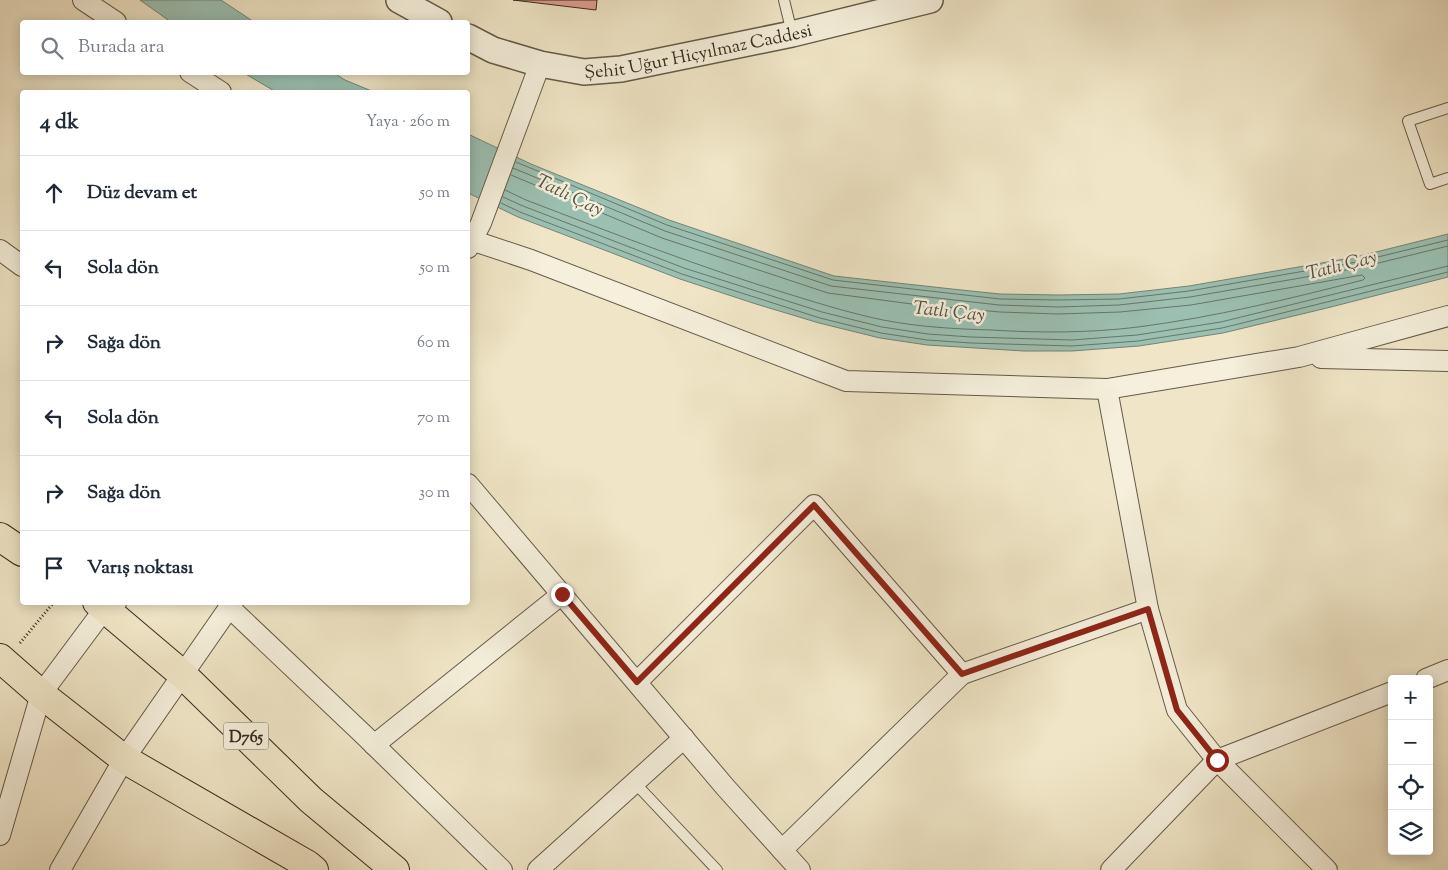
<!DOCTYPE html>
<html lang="tr">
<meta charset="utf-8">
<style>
body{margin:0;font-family:"Sorts Mill Goudy",serif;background:#f6f6f7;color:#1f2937}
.controls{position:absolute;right:15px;bottom:15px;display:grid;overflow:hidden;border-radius:5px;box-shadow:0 2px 12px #0003}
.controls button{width:45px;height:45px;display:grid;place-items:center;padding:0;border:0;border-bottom:1px solid #e0e1e3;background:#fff;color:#1f2937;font:25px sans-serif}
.stop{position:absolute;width:15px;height:15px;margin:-11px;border:4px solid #8f2418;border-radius:50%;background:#fff}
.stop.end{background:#8f2418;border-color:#fff;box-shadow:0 1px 5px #0008}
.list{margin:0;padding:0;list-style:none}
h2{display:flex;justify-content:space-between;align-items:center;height:65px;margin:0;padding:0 20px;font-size:21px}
h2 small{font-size:16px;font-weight:400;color:#747a83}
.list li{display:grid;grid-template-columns:32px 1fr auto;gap:15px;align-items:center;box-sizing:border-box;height:75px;padding:0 20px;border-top:1px solid #e0e1e3}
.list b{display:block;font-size:19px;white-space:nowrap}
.list em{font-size:16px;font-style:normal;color:#747a83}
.icon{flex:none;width:28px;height:28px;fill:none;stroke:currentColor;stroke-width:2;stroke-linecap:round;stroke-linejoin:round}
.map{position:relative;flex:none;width:1448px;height:870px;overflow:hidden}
.search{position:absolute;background:#fff;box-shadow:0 2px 12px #0003;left:20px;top:20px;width:450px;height:55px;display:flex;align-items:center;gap:12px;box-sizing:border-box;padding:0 18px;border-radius:5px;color:#747a83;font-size:19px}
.panel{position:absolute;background:#fff;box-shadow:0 2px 12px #0003;left:20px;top:90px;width:450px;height:515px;border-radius:5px}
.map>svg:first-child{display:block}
.water{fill:#9bc0b2;stroke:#738477}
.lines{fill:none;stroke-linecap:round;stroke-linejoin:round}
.shore{stroke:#687668;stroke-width:1}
.building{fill:#df9f93;stroke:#362b1e}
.service-casing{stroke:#645a48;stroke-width:12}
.minor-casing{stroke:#645a48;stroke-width:22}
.tertiary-casing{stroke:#645a48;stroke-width:28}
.trunk-casing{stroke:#362b1e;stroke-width:30}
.path{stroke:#362b1e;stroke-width:3;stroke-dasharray:1 2.5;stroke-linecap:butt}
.service{stroke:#f5efdb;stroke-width:10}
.minor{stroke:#f5efdb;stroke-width:20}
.tertiary{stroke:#f5efdb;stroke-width:25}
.trunk{stroke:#f0e6c7;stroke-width:28}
.route{stroke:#8f2418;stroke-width:6}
.labels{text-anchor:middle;stroke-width:5;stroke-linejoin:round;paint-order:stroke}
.shield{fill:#f5efdb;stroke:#6f6657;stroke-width:1}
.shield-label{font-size:16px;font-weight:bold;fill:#362b1e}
.street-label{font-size:18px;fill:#362b1e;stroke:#f5efdb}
.water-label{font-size:19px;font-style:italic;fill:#4f5043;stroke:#f5efdb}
</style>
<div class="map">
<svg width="1448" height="870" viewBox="0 0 1448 870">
<rect width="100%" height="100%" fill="#f0e6c7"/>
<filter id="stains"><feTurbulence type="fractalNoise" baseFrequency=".004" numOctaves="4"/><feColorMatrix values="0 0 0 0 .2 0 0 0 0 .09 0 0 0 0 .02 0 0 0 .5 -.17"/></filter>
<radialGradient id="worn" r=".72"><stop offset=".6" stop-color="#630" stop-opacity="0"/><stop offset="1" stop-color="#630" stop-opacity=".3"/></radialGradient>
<!-- water -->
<g class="water">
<path d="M 140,0 L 221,0 L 254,22 L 171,22 Z"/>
<path d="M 244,73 L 334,73 L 345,80 L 374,92 L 276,92 Z"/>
<path d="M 468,134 L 531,164 L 669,220 L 834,276 L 952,289 L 1000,294 L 1058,295 L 1119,294 L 1189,286 L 1356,257 L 1448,234 L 1448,277 L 1331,307 L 1223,333 L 1139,346 L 1072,351 L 1024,351 L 927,345 L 880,338 L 819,323 L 756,304 L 680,279 L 518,217 L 468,193 Z"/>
</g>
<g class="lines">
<!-- shore -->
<g class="shore">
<path d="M 516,162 L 667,225 L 833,280 L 1000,299 L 1058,300 L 1119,299 L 1189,291 L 1357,262 L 1448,240"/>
<path d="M 513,168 L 665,231 L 831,286 L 999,305 L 1058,307 L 1119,305 L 1190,297 L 1358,268 L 1448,246"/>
<path d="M 505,190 L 526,200 C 615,234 704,269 795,296 C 824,305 854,314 883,320 C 919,327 955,329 991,330 C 1040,333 1090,333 1138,327 C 1215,317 1289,299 1363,280 L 1365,278 L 1362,275 L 1191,305 L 1120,312 L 1058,314 L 1000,312 L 912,304 L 828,293 L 662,238 L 511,175"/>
<path d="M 503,197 L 523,206 L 684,268 L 822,312 L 882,327 L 928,334 L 971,337 L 1072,340 L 1137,335 L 1221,322 L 1448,266"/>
<path d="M 501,203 L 520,212 L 682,274 L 820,318 L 881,333 L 927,340 L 971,343 L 1072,346 L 1138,341 L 1222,328 L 1448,272"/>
</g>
</g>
<!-- building -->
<path class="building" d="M 513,0 L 597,0 L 596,10 Z"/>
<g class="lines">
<defs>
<g id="service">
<path d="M 784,0 L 792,33"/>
<path d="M 1448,108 L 1408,121 L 1430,184 L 1448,178"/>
<path d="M 635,783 L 717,870"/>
</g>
<g id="minor">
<path d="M 83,0 L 116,22"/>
<path d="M 190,72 L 221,92"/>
<path d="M 468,239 L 531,260 L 846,381 L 1107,389 L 1299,357 L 1448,316"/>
<path d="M 468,248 L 481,223 L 540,64"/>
<path d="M 0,250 L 22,266"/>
<path d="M 1321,358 L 1448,361"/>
<path d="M 1107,389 L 1148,609 L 1177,710 L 1217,760 L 1327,870"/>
<path d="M 468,484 L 726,788 L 800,870"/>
<path d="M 229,607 L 363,734 L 502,870"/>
<path d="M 962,674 L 1148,609"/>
<path d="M 1426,679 L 1448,670"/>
<path d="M 637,682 L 814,505 L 962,674 L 782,850"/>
<path d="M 374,745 L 562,594"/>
<path d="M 0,835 L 41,694 L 105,608 L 116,603"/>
<path d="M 60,870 L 124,759 L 233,602"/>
<path d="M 538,870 L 684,738"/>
<path d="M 1111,870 L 1217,760 L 1392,692"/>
</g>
<g id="tertiary">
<path d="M 399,0 L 439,22"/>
<path id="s1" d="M 468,37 L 493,50 L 540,64 L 584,72 L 621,69 L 792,34 L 930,0"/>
</g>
<g id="trunk">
<path d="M 0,537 L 22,552"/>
<path d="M 97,602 L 182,674 L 311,800 L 395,870"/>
<path d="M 0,658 L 41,694 L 124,759 L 308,865 L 314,870"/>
</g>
</defs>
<!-- service casing -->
<use href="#service" class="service-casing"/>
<!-- minor casing -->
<use href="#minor" class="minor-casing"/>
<!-- tertiary casing -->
<use href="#tertiary" class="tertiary-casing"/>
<!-- trunk casing -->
<use href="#trunk" class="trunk-casing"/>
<!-- path -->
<path class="path" d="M 20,643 L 54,602"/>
<!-- service -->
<use href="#service" class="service"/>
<!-- minor -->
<use href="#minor" class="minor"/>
<!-- tertiary -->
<use href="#tertiary" class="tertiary"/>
<!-- trunk -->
<use href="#trunk" class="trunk"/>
</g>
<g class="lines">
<!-- route -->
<path class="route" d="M 562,594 L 637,682 L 814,505 L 962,674 L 1148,609 L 1177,710 L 1217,760"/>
</g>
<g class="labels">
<!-- shield labels -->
<rect class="shield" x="223.5" y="722.5" width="45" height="27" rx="4"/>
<g class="shield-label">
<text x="246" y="742">D765</text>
</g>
<!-- street labels -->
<g class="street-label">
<text dy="6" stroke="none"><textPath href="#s1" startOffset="238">Şehit Uğur Hiçyılmaz Caddesi</textPath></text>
</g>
<!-- water labels -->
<g class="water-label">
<text transform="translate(570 194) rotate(26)" y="7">Tatlı Çay</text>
<text transform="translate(1341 264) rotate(-14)" y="7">Tatlı Çay</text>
<text transform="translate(949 310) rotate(6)" y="7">Tatlı Çay</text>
</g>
</g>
<rect width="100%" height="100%" filter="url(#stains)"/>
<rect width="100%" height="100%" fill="url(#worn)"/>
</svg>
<div class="controls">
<button>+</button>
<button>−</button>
<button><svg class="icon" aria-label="locate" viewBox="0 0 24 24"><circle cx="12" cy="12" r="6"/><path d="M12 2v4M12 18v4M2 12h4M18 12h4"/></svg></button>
<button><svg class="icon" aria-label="layers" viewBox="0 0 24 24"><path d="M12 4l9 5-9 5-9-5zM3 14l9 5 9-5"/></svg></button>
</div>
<div class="stop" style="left:1217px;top:760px"></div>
<div class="stop end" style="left:562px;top:594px"></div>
<div class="search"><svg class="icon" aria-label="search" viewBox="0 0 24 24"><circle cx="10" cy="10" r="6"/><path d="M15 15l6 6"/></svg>Burada ara</div>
<section class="panel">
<h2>4 dk<small>Yaya · 260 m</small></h2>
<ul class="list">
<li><svg class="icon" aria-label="ahead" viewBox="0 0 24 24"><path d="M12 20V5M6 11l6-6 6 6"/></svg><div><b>Düz devam et</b></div><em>50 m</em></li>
<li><svg class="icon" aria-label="left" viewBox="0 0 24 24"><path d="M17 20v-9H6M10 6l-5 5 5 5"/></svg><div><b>Sola dön</b></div><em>50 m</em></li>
<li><svg class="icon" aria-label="right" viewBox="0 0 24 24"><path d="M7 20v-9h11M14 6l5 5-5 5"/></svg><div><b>Sağa dön</b></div><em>60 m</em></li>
<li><svg class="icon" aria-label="left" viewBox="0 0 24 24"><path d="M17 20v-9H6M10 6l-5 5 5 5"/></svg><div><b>Sola dön</b></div><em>70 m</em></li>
<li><svg class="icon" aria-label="right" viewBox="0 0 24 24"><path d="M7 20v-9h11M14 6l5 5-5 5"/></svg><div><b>Sağa dön</b></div><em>30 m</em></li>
<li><svg class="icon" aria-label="arrive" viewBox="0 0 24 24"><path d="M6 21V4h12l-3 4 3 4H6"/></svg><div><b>Varış noktası</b></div></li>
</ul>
</section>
</div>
